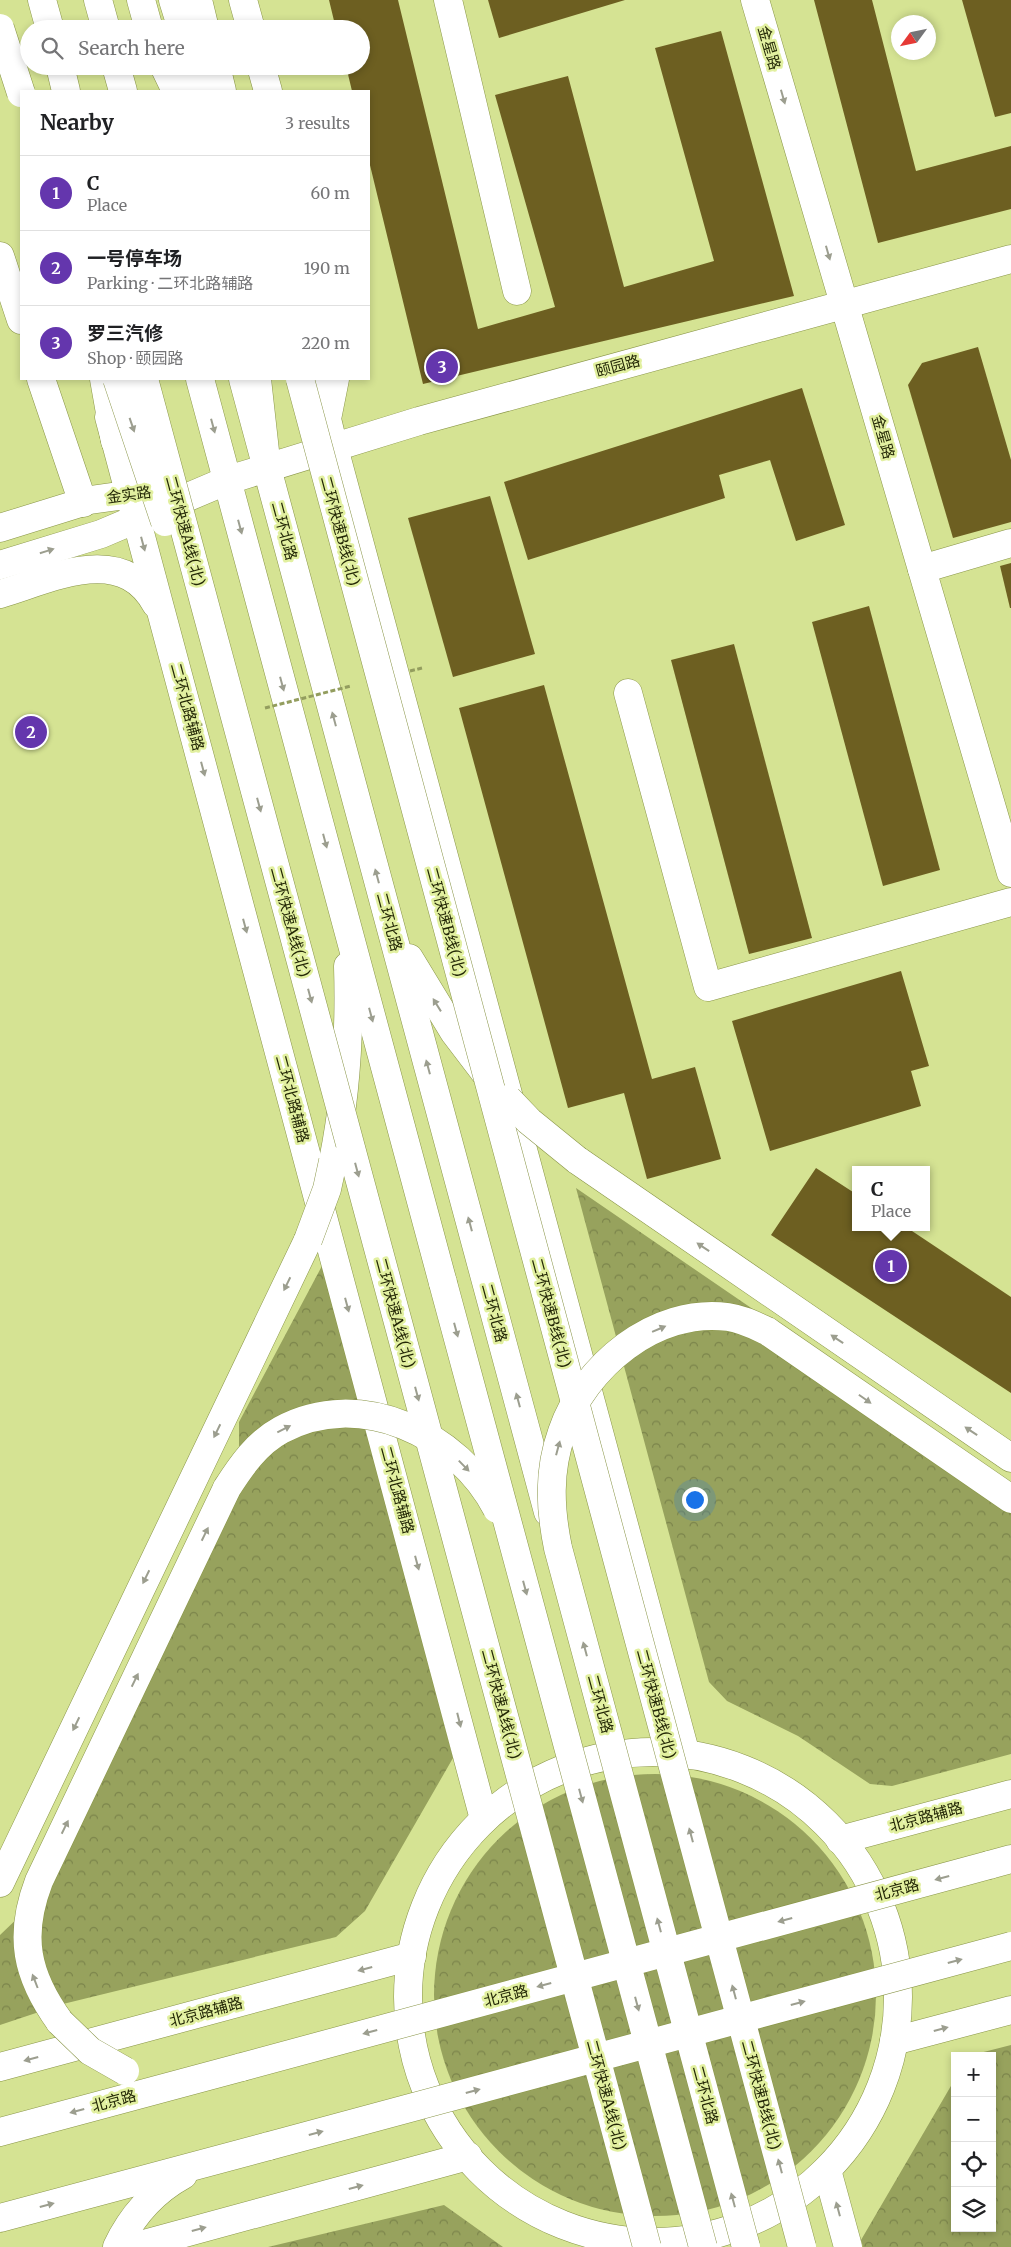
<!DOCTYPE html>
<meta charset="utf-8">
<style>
body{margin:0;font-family:Merriweather,"Noto Sans SC",serif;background:#f6f6f6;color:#202124}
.controls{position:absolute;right:15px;bottom:15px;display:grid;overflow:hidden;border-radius:0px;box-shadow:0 2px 8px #0003}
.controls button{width:45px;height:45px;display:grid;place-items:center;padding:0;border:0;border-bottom:1px solid #e0e0e0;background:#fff;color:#202124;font:25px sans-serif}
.compass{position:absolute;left:891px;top:15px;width:45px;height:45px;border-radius:50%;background:#fff;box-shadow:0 2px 8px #0003;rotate:237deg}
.you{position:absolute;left:694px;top:1499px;width:18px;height:18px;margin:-12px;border:4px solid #fff;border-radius:50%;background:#1a73e8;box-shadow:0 0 0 8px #1a73e833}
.badge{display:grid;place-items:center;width:32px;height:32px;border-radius:50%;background:#6436ad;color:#fff;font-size:16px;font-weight:700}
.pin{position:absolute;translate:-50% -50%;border:2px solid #fff;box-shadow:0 1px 5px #0006}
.popup{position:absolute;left:852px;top:1166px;width:78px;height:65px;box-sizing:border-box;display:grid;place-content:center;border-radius:0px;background:#fff;filter:drop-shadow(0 1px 4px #0005);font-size:16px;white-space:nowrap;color:#757577}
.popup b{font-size:19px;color:#202124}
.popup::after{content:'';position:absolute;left:50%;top:100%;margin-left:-10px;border:10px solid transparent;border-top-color:#fff}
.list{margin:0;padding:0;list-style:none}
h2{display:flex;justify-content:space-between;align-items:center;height:65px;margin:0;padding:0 20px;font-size:21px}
h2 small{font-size:16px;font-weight:400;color:#757577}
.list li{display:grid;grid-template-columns:32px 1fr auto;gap:15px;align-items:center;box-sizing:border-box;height:75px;padding:0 20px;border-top:1px solid #e0e0e0}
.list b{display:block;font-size:19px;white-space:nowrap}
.list p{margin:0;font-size:16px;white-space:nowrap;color:#757577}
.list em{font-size:16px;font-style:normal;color:#757577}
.icon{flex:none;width:28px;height:28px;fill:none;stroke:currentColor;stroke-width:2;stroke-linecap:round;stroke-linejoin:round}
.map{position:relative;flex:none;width:1011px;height:2247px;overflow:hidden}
.search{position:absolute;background:#fff;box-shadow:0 2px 8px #0003;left:20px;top:20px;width:350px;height:55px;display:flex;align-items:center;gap:12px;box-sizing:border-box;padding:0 18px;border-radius:28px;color:#757577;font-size:19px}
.panel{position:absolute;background:#fff;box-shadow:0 2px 8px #0003;left:20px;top:90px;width:350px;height:290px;border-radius:0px}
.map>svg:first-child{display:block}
.forest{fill:url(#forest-crowns)}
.building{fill:#6d5f21}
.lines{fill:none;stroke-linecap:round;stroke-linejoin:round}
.minor-casing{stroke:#899547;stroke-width:29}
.major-casing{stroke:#899547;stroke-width:29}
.highway-casing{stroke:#899547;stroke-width:29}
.minor{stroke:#fff;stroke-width:28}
.major{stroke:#fff;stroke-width:28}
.highway{stroke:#fff;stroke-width:28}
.major-bridge-casing{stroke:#899547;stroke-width:29;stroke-linecap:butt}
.highway-bridge-casing{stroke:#899547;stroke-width:29;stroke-linecap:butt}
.path-bridge{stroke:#939d5e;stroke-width:3;stroke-dasharray:5 2.5;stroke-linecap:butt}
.major-bridge{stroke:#fff;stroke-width:28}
.highway-bridge{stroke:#fff;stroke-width:28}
.oneway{fill:#9c9e8f}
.labels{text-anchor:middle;stroke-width:5;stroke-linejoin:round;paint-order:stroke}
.street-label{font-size:15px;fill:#232706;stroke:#e2f0a0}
</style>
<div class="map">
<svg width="1011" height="2247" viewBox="0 0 1011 2247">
<defs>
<pattern id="forest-crowns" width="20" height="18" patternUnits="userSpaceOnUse" patternTransform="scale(1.25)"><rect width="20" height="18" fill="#97a25d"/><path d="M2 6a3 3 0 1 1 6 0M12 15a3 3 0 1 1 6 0" fill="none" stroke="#7b844b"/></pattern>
</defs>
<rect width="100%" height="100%" fill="#d5e393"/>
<!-- forest -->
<g class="forest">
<path d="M 576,1188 L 1011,1486 L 1011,1754 L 892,1786 L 870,1784 L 798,1736 L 727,1701 L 709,1682 Z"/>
<path d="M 323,1264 L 453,1758 L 365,1911 L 336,1937 L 63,2004 L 0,2025 L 0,1935 L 48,1889 L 239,1481 L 239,1422 Z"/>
<circle cx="655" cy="1995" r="221"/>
<path d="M 1011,2045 L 1011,2247 L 863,2247 L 861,2240 L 955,2079 L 955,2228 L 992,2228 L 992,2056 L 968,2056 Z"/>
<path d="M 444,2205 L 503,2247 L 268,2247 Z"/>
</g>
<!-- building -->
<g class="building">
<path d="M 329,0 L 398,0 L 478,329 L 555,307 L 495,95 L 568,76 L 624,287 L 714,261 L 655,48 L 721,31 L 794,296 L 423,384 L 369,161 L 369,91 L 352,91 L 346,66 L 361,66 L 361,29 L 336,29 Z"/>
<path d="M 488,0 L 625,0 L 499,38 Z"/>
<path d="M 814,0 L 872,0 L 916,171 L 1011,146 L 1011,209 L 878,243 Z"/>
<path d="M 962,0 L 1011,0 L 1011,113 L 995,117 Z"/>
<path d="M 978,347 L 1011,460 L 1011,522 L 953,538 L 908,385 L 922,363 Z"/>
<path d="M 802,388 L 845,525 L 796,541 L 770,460 L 719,475 L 725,498 L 528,560 L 504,482 Z"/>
<path d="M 490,496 L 535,654 L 453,677 L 408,518 Z"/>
<path d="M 1011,563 L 1011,608 L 1010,608 L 1000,566 Z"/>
<path d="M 869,606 L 940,870 L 883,886 L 812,622 Z"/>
<path d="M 734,644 L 812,938 L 749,954 L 671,660 Z"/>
<path d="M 544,685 L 652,1079 L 695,1067 L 721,1159 L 647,1179 L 624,1093 L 568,1108 L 459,708 Z"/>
<path d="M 901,971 L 929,1066 L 911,1071 L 921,1106 L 770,1151 L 732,1021 Z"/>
<path d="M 816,1168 L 856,1194 L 856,1227 L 906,1227 L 1011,1297 L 1011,1393 L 771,1235 Z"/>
</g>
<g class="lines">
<defs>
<g id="minor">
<path d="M 243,0 L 251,29"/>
<path d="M 448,0 L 517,291"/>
<path d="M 755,0 L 1011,873"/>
<path d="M 261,66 L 268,91"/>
<path d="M 0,256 L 21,320"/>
<path d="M 41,379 L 83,503"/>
<path d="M 335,379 L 327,419 L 334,448 L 686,1755"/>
<path d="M 109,417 L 484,1819"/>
<path d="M 0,528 L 90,500 L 147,492"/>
<path d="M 0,565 L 101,534 L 228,480 L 419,421 L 1011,259"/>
<path d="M 922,569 L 1011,543"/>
<path d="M 0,594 C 51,579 122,542 156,604"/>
<path d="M 628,693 L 708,987 L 1011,902"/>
<circle cx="653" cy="1997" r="245"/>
<path d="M 840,1840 L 1011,1794"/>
<path d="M 894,2041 L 1011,2010"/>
<path d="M 0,2067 L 412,1956"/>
<path d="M 827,2170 L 848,2247"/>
<path d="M 133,2247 L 468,2156"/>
</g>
<g id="major">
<path d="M 98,0 L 106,29"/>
<path d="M 141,0 L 149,29"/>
<path d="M 116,66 L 123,91"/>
<path d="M 164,66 L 176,91"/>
<path d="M 104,379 L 115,441"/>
<path d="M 200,379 L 443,1283"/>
<path d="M 243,379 L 548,1512"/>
<path d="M 317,379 L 327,419"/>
<path d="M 409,958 L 454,1032 L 489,1078"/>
<path d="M 577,1160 L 1011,1458"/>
<path d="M 333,1161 C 346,1097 350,1031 348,966"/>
<path d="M 767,1331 L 1011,1499"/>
<path d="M 989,1865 L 1011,1859"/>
<path d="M 0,1883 L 308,1240"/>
<path d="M 60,2022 C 26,1975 18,1936 39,1881 L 227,1488"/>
<path d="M 0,2132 L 242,2067"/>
<path d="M 0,2218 L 269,2146"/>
<path d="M 117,2247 C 131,2217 154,2191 183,2175"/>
</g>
<g id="highway">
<path d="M 42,0 L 50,29"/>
<path d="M 173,0 L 182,29"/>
<path d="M 198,0 L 205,29"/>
<path d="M 60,66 L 66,91"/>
<path d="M 194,66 L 202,91"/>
<path d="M 216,66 L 222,91"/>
<path d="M 257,379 L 267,469"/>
</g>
</defs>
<!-- minor casing -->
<use href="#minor" class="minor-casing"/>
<!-- major casing -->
<use href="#major" class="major-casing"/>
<!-- highway casing -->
<use href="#highway" class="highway-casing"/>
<!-- minor -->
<use href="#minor" class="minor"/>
<!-- major -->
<use href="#major" class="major"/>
<!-- highway -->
<use href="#highway" class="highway"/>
<defs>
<g id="major-bridge">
<path d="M 508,1099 L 529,1121 L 577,1160"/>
<path d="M 308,1240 L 327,1189 L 333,1161"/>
<path d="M 443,1283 L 703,2247"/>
<path d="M 227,1488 C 241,1466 257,1443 281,1430 C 359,1387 459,1434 497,1509"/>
<path d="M 60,2022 L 90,2051 L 125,2071"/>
<path d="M 242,2067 L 989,1865"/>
<path d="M 269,2146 L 1011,1946"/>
<path d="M 746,2247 L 558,1548 C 550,1509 548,1471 562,1432 C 584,1367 655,1307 728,1317 C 742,1319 754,1325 767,1331"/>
</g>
<g id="highway-bridge">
<path d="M 0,28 L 21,93"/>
<path d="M 117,379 L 165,522"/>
<path d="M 144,379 L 647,2247"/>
<path d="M 300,379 L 802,2247"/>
</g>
</defs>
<!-- major-bridge casing -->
<use href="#major-bridge" class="major-bridge-casing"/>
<!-- highway-bridge casing -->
<use href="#highway-bridge" class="highway-bridge-casing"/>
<!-- path-bridge -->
<g class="path-bridge">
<path d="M 410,671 L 422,668"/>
<path d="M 265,708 L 351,686"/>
<path d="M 183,729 L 203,724"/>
</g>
<!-- major-bridge -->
<use href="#major-bridge" class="major-bridge"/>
<!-- highway-bridge -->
<use href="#highway-bridge" class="highway-bridge"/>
</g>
<!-- one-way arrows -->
<defs><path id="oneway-solid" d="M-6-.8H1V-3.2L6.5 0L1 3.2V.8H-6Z" transform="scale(1.25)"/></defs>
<g class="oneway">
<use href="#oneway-solid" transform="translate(783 97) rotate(74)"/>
<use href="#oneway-solid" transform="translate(828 253) rotate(74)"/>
<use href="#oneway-solid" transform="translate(132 425) rotate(71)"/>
<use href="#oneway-solid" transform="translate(213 426) rotate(75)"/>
<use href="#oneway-solid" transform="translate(240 527) rotate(75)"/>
<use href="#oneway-solid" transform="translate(143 544) rotate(75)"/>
<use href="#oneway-solid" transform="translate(47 551) rotate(-17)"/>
<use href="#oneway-solid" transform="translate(282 684) rotate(75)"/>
<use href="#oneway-solid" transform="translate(334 719) rotate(-105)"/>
<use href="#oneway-solid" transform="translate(203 769) rotate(75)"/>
<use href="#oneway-solid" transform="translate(259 805) rotate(75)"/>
<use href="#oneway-solid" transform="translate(325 841) rotate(75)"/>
<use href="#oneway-solid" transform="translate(377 876) rotate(-105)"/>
<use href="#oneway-solid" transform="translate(245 926) rotate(75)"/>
<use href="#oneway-solid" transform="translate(310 996) rotate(75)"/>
<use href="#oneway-solid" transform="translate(437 1005) rotate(-122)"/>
<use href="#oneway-solid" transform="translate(371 1015) rotate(75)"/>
<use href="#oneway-solid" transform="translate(428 1067) rotate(-105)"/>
<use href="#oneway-solid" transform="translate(357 1170) rotate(75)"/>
<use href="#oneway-solid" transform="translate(470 1224) rotate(-105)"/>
<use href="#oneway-solid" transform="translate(703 1247) rotate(-146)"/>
<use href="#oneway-solid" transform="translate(287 1284) rotate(116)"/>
<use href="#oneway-solid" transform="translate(347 1305) rotate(75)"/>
<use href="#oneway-solid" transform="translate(659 1329) rotate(-23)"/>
<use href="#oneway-solid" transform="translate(456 1330) rotate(75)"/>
<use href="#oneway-solid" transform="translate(837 1339) rotate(-146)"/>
<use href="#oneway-solid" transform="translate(417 1394) rotate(75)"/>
<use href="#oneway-solid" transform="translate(865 1399) rotate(35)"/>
<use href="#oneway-solid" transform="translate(518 1400) rotate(-105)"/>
<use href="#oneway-solid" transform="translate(284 1429) rotate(-27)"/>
<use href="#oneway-solid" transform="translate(217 1431) rotate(116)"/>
<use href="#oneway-solid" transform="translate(971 1431) rotate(-146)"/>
<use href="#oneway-solid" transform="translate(558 1448) rotate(-75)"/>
<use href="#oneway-solid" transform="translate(464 1466) rotate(46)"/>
<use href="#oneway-solid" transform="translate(205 1534) rotate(-64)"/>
<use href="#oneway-solid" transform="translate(417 1563) rotate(75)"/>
<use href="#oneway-solid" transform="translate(146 1577) rotate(116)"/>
<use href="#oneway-solid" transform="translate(525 1588) rotate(75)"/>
<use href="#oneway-solid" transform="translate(585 1649) rotate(-105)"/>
<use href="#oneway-solid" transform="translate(135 1680) rotate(-64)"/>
<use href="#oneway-solid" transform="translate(459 1720) rotate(76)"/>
<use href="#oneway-solid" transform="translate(76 1724) rotate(116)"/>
<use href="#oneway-solid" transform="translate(581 1796) rotate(75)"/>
<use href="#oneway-solid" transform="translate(65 1827) rotate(-64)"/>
<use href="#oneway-solid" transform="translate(691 1835) rotate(-105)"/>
<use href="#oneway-solid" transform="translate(942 1878) rotate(165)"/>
<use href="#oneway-solid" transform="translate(785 1920) rotate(165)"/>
<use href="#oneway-solid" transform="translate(659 1925) rotate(-105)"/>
<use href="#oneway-solid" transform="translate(955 1961) rotate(-15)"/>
<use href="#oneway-solid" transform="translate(365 1969) rotate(165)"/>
<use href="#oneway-solid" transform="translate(35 1981) rotate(-111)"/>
<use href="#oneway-solid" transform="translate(544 1985) rotate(165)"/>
<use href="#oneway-solid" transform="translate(734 1992) rotate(-105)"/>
<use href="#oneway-solid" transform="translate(798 2003) rotate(-15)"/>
<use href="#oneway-solid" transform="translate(637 2004) rotate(75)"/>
<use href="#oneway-solid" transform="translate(941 2029) rotate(-15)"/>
<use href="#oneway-solid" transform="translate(370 2032) rotate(165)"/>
<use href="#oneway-solid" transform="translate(31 2059) rotate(165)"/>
<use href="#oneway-solid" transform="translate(473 2091) rotate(-15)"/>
<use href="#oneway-solid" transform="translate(77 2111) rotate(165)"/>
<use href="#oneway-solid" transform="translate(316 2133) rotate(-15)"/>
<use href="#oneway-solid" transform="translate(780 2166) rotate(-105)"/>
<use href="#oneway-solid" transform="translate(356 2187) rotate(-15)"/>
<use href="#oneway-solid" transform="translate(733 2200) rotate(-105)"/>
<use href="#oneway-solid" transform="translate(47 2205) rotate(-15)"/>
<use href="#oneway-solid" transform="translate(838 2209) rotate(-105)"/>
<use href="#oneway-solid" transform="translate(199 2229) rotate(-15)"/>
</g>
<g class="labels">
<!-- street labels -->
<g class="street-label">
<text transform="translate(769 48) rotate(74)" y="5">金星路</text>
<text transform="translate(618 366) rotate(-15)" y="5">颐园路</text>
<text transform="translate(883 437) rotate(74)" y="5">金星路</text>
<text transform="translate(129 495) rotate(-8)" y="5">金实路</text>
<text transform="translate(185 531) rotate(75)" y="5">二环快速A线(北)</text>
<text transform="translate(284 531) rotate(75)" y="5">二环北路</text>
<text transform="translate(340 531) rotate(75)" y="5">二环快速B线(北)</text>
<text transform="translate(187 707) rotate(75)" y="5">二环北路辅路</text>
<text transform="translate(290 922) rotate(75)" y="5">二环快速A线(北)</text>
<text transform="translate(389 922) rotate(75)" y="5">二环北路</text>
<text transform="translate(446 922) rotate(75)" y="5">二环快速B线(北)</text>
<text transform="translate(292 1099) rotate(75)" y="5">二环北路辅路</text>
<text transform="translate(395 1313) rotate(75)" y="5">二环快速A线(北)</text>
<text transform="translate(494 1313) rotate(75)" y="5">二环北路</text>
<text transform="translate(551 1313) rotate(75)" y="5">二环快速B线(北)</text>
<text transform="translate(397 1490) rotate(75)" y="5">二环北路辅路</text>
<text transform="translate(501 1704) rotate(75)" y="5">二环快速A线(北)</text>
<text transform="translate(600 1704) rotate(75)" y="5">二环北路</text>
<text transform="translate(656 1704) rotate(75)" y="5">二环快速B线(北)</text>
<text transform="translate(926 1817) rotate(-15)" y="5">北京路辅路</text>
<text transform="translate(897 1890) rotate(-15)" y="5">北京路</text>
<text transform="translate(506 1996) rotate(-15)" y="5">北京路</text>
<text transform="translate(206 2012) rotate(-15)" y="5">北京路辅路</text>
<text transform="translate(606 2095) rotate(75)" y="5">二环快速A线(北)</text>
<text transform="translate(705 2095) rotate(75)" y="5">二环北路</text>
<text transform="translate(761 2095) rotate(75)" y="5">二环快速B线(北)</text>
<text transform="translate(114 2101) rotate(-15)" y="5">北京路</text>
</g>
</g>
</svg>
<div class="controls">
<button>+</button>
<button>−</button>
<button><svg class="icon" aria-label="locate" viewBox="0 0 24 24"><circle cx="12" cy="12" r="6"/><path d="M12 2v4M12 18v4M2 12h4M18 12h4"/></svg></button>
<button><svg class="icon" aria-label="layers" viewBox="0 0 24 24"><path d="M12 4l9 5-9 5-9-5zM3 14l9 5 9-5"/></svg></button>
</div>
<svg class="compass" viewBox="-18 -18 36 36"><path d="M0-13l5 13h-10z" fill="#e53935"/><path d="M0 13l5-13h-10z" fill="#757577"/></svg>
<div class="you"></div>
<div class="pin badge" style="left:891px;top:1266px">1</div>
<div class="popup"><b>C</b>Place</div>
<div class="pin badge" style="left:31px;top:732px">2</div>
<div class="pin badge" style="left:442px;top:367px">3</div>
<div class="search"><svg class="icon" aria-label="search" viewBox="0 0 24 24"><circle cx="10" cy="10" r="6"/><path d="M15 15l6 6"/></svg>Search here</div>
<section class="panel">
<h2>Nearby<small>3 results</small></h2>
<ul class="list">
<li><span class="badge">1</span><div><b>C</b><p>Place</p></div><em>60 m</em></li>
<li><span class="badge">2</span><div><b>一号停车场</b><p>Parking · 二环北路辅路</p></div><em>190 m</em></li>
<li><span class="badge">3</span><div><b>罗三汽修</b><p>Shop · 颐园路</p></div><em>220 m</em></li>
</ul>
</section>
</div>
